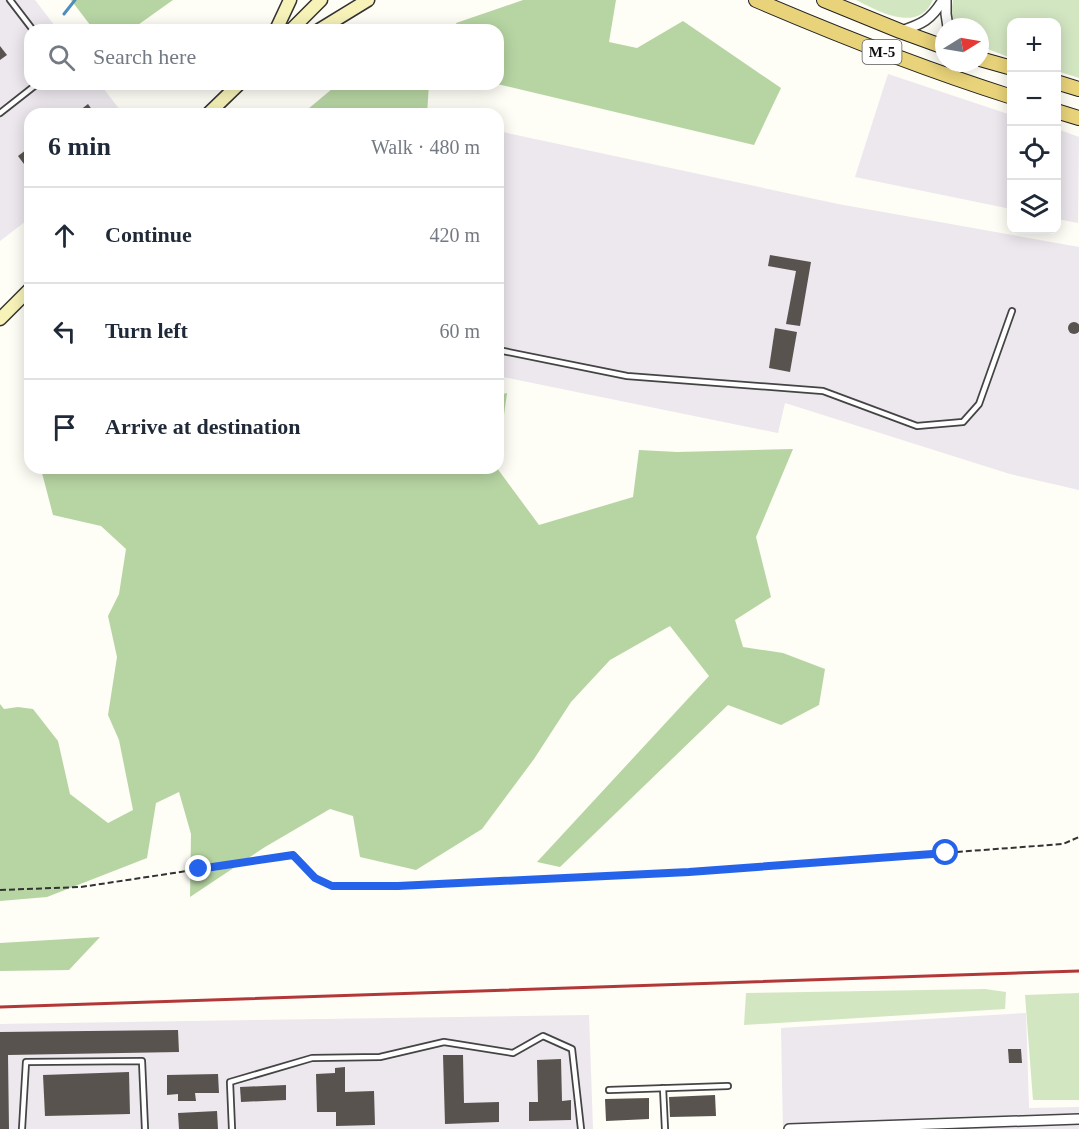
<!DOCTYPE html>
<meta charset="utf-8">
<style>
body{margin:0;font-family:Georgia,serif;background:#f6f6f7;color:#1f2937}
.controls{position:absolute;right:18px;top:18px;display:grid;overflow:hidden;border-radius:12px;box-shadow:0 3px 15px #0003}
.controls button{width:54px;height:54px;display:grid;place-items:center;padding:0;border:0;border-bottom:2px solid #e0e1e3;background:#fff;color:#1f2937;font:30px sans-serif}
.compass{position:absolute;left:935px;top:18px;width:54px;height:54px;border-radius:50%;background:#fff;box-shadow:0 3px 15px #0003;rotate:79deg}
.stop{position:absolute;width:18px;height:18px;margin:-14px;border:4px solid #2563eb;border-radius:50%;background:#fff}
.stop.end{background:#2563eb;border-color:#fff;box-shadow:0 2px 6px #0008}
.list{margin:0;padding:0;list-style:none}
h2{display:flex;justify-content:space-between;align-items:center;height:78px;margin:0;padding:0 24px;font-size:26px}
h2 small{font-size:20px;font-weight:400;color:#747a83}
.list li{display:grid;grid-template-columns:39px 1fr auto;gap:18px;align-items:center;box-sizing:border-box;height:96px;padding:0 24px;border-top:2px solid #e0e1e3}
.list b{display:block;font-size:22px;white-space:nowrap}
.list em{font-size:20px;font-style:normal;color:#747a83}
.icon{flex:none;width:33px;height:33px;fill:none;stroke:currentColor;stroke-width:2;stroke-linecap:round;stroke-linejoin:round}
.map{position:relative;flex:none;width:1079px;height:1129px;overflow:hidden}
.search{position:absolute;background:#fff;box-shadow:0 3px 15px #0003;left:24px;top:24px;width:480px;height:66px;display:flex;align-items:center;gap:15px;box-sizing:border-box;padding:0 21px;border-radius:18px;color:#747a83;font-size:22px}
.panel{position:absolute;background:#fff;box-shadow:0 3px 15px #0003;left:24px;top:108px;width:480px;height:366px;border-radius:18px}
.map>svg:first-child{display:block}
.industrial{fill:#ede7ee}
.green{fill:#d3e6c2}
.forest{fill:#b7d5a3}
.lines{fill:none;stroke-linecap:round;stroke-linejoin:round}
.stream{stroke:#4f8dbf;stroke-width:3}
.building{fill:#58534e}
.service-casing{stroke:#444;stroke-width:8}
.minor-casing{stroke:#444;stroke-width:12}
.secondary-casing{stroke:#333;stroke-width:15}
.primary-casing{stroke:#222;stroke-width:16}
.path{stroke:#333;stroke-width:2;stroke-dasharray:6 3;stroke-linecap:butt}
.service{stroke:#fff;stroke-width:4.5}
.minor{stroke:#fff;stroke-width:9}
.secondary{stroke:#f6f2b8;stroke-width:12}
.primary{stroke:#e9d37a;stroke-width:14}
.rail{stroke:#b23738;stroke-width:3}
.route{stroke:#2563eb;stroke-width:8}
.labels{text-anchor:middle;stroke-width:6;stroke-linejoin:round;paint-order:stroke}
.shield{fill:#fff;stroke:#585858;stroke-width:1.5}
.shield-label{font-size:15px;font-weight:bold;fill:#111}
</style>
<div class="map">
<svg width="1079" height="1129" viewBox="0 0 1079 1129">
<rect width="100%" height="100%" fill="#fefdf6"/>
<!-- industrial -->
<g class="industrial">
<path d="M 0,0 L 35,0 L 58,30 L 30,30 L 30,84 L 100,84 L 123,114 L 30,114 L 30,218 L 0,241 Z"/>
<path d="M 888,74 L 1011,115 L 1011,209 L 855,177 Z"/>
<path d="M 1057,129 L 1079,137 L 1078,223 L 1057,219 Z"/>
<path d="M 498,131 L 838,204 L 1079,247 L 1079,490 L 1010,474 L 785,403 L 778,433 L 498,376 Z"/>
<path d="M 1026,1013 L 1029,1108 L 1079,1107 L 1079,1129 L 783,1129 L 781,1028 Z"/>
<path d="M 589,1015 L 593,1129 L 0,1129 L 0,1024 Z"/>
</g>
<!-- green -->
<g class="green">
<path d="M 856,0 L 933,0 C 918,34 878,11 856,0 Z"/>
<path d="M 953,0 L 1079,0 L 1079,78 L 1057,71 L 1056,22 L 1012,22 L 1011,58 L 980,46 L 980,27 L 953,27 L 950,19 Z"/>
<path d="M 985,989 L 1006,992 L 1005,1009 L 744,1025 L 746,993 Z"/>
<path d="M 1079,993 L 1079,1100 L 1033,1100 L 1025,995 Z"/>
</g>
<!-- forest -->
<g class="forest">
<path d="M 71,0 L 173,0 L 135,27 L 94,30 Z"/>
<path d="M 523,0 L 616,0 L 609,42 L 637,48 L 683,21 L 781,88 L 754,145 L 497,84 L 498,30 L 458,30 L 456,23 Z"/>
<path d="M 342,84 L 429,84 L 427,114 L 302,114 L 332,89 Z"/>
<path d="M 507,393 L 498,459 L 498,395 Z"/>
<path d="M 793,449 L 756,537 L 771,597 L 735,620 L 743,647 L 783,653 L 825,669 L 819,705 L 781,725 L 728,705 L 560,867 L 537,862 L 709,676 L 670,626 L 610,660 L 571,702 L 534,759 L 482,829 L 416,870 L 360,857 L 353,816 L 330,809 L 265,847 L 190,897 L 191,834 L 179,792 L 156,803 L 147,858 L 47,897 L 0,901 L 0,704 L 4,709 L 18,707 L 33,709 L 58,741 L 70,794 L 108,823 L 133,810 L 119,740 L 108,715 L 117,657 L 108,616 L 119,594 L 126,549 L 101,526 L 53,515 L 42,473 L 43,468 L 497,468 L 539,525 L 633,497 L 639,450 L 677,452 Z"/>
<path d="M 100,937 L 69,970 L 0,971 L 0,943 Z"/>
</g>
<g class="lines">
<!-- stream -->
<path class="stream" d="M 64,14 L 75,0"/>
</g>
<!-- building -->
<g class="building">
<path d="M 0,46 L 7,55 L 0,60 Z"/>
<path d="M 88,104 L 95,114 L 75,114 Z"/>
<path d="M 30,147 L 30,172 L 18,156 Z"/>
<path d="M 770,255 L 811,262 L 800,326 L 786,324 L 796,271 L 768,266 Z"/>
<circle cx="1074" cy="328" r="6"/>
<path d="M 775,328 L 797,332 L 790,372 L 769,368 Z"/>
<path d="M 178,1030 L 179,1052 L 8,1055 L 9,1129 L 0,1129 L 0,1032 Z"/>
<path d="M 1008,1049 L 1021,1049 L 1022,1063 L 1009,1063 Z"/>
<path d="M 443,1055 L 463,1055 L 464,1103 L 499,1102 L 499,1122 L 445,1124 Z"/>
<path d="M 561,1059 L 562,1101 L 571,1100 L 571,1120 L 529,1121 L 529,1102 L 538,1102 L 537,1060 Z"/>
<path d="M 345,1067 L 345,1092 L 374,1091 L 375,1125 L 336,1126 L 336,1112 L 317,1112 L 316,1074 L 335,1073 L 335,1068 Z"/>
<path d="M 129,1072 L 130,1114 L 45,1116 L 43,1075 Z"/>
<path d="M 218,1074 L 219,1093 L 195,1093 L 196,1101 L 178,1101 L 178,1094 L 167,1095 L 167,1075 Z"/>
<path d="M 286,1085 L 286,1100 L 241,1102 L 240,1087 Z"/>
<path d="M 715,1095 L 716,1116 L 670,1117 L 669,1097 Z"/>
<path d="M 649,1098 L 649,1119 L 606,1121 L 605,1099 Z"/>
<path d="M 217,1111 L 218,1129 L 179,1129 L 178,1113 Z"/>
</g>
<g class="lines">
<defs>
<g id="service">
<path d="M 10,0 L 33,30"/>
<path d="M 0,113 L 37,84"/>
<path d="M 498,350 L 627,376 L 823,391 L 917,426 L 963,422 L 979,404 L 1012,311"/>
<path d="M 663,1088 L 665,1129"/>
<path d="M 609,1090 L 728,1086"/>
<path d="M 22,1129 L 26,1062 L 142,1061 L 145,1129"/>
<path d="M 232,1129 L 230,1082 L 312,1058 L 380,1057 L 444,1042 L 513,1053 L 543,1036 L 572,1049 L 581,1129"/>
</g>
<g id="minor">
<path d="M 946,0 L 946,14 L 948,27"/>
<path d="M 901,31 C 922,24 931,20 943,0"/>
<path d="M 789,1129 L 1079,1119"/>
</g>
<g id="secondary">
<path d="M 276,30 L 290,0"/>
<path d="M 291,30 L 321,0"/>
<path d="M 319,30 L 368,0"/>
<path d="M 208,114 L 239,84"/>
<path d="M 0,319 L 30,289"/>
</g>
<g id="primary">
<path d="M 756,0 C 840,36 924,69 1012,97"/>
<path d="M 824,0 L 900,31 L 944,47"/>
<path d="M 980,59 L 1012,68"/>
<path d="M 1056,82 L 1079,89"/>
<path d="M 1056,111 L 1079,118"/>
</g>
</defs>
<!-- service casing -->
<use href="#service" class="service-casing"/>
<!-- minor casing -->
<use href="#minor" class="minor-casing"/>
<!-- secondary casing -->
<use href="#secondary" class="secondary-casing"/>
<!-- primary casing -->
<use href="#primary" class="primary-casing"/>
<!-- path -->
<path class="path" d="M 0,890 L 81,887 L 293,855 L 315,878 L 332,886 L 398,886 L 689,872 L 1063,844 L 1079,837"/>
<!-- service -->
<use href="#service" class="service"/>
<!-- minor -->
<use href="#minor" class="minor"/>
<!-- secondary -->
<use href="#secondary" class="secondary"/>
<!-- primary -->
<use href="#primary" class="primary"/>
<!-- rail -->
<path class="rail" d="M 0,1007 L 1079,971"/>
</g>
<g class="lines">
<!-- route -->
<path class="route" d="M 199,869 L 293,855 L 315,878 L 332,886 L 398,886 L 689,872 L 946,853"/>
</g>
<g class="labels">
<!-- shield labels -->
<rect class="shield" x="862.5" y="40" width="39" height="24" rx="4.5"/>
<g class="shield-label">
<text x="882" y="57">М-5</text>
</g>
</g>
</svg>
<div class="controls">
<button>+</button>
<button>−</button>
<button><svg class="icon" aria-label="locate" viewBox="0 0 24 24"><circle cx="12" cy="12" r="6"/><path d="M12 2v4M12 18v4M2 12h4M18 12h4"/></svg></button>
<button><svg class="icon" aria-label="layers" viewBox="0 0 24 24"><path d="M12 4l9 5-9 5-9-5zM3 14l9 5 9-5"/></svg></button>
</div>
<svg class="compass" viewBox="-18 -18 36 36"><path d="M0-13l5 13h-10z" fill="#e53935"/><path d="M0 13l5-13h-10z" fill="#747a83"/></svg>
<div class="stop" style="left:946px;top:853px"></div>
<div class="stop end" style="left:199px;top:869px"></div>
<div class="search"><svg class="icon" aria-label="search" viewBox="0 0 24 24"><circle cx="10" cy="10" r="6"/><path d="M15 15l6 6"/></svg>Search here</div>
<section class="panel">
<h2>6 min<small>Walk · 480 m</small></h2>
<ul class="list">
<li><svg class="icon" aria-label="ahead" viewBox="0 0 24 24"><path d="M12 20V5M6 11l6-6 6 6"/></svg><div><b>Continue</b></div><em>420 m</em></li>
<li><svg class="icon" aria-label="left" viewBox="0 0 24 24"><path d="M17 20v-9H6M10 6l-5 5 5 5"/></svg><div><b>Turn left</b></div><em>60 m</em></li>
<li><svg class="icon" aria-label="arrive" viewBox="0 0 24 24"><path d="M6 21V4h12l-3 4 3 4H6"/></svg><div><b>Arrive at destination</b></div></li>
</ul>
</section>
</div>
